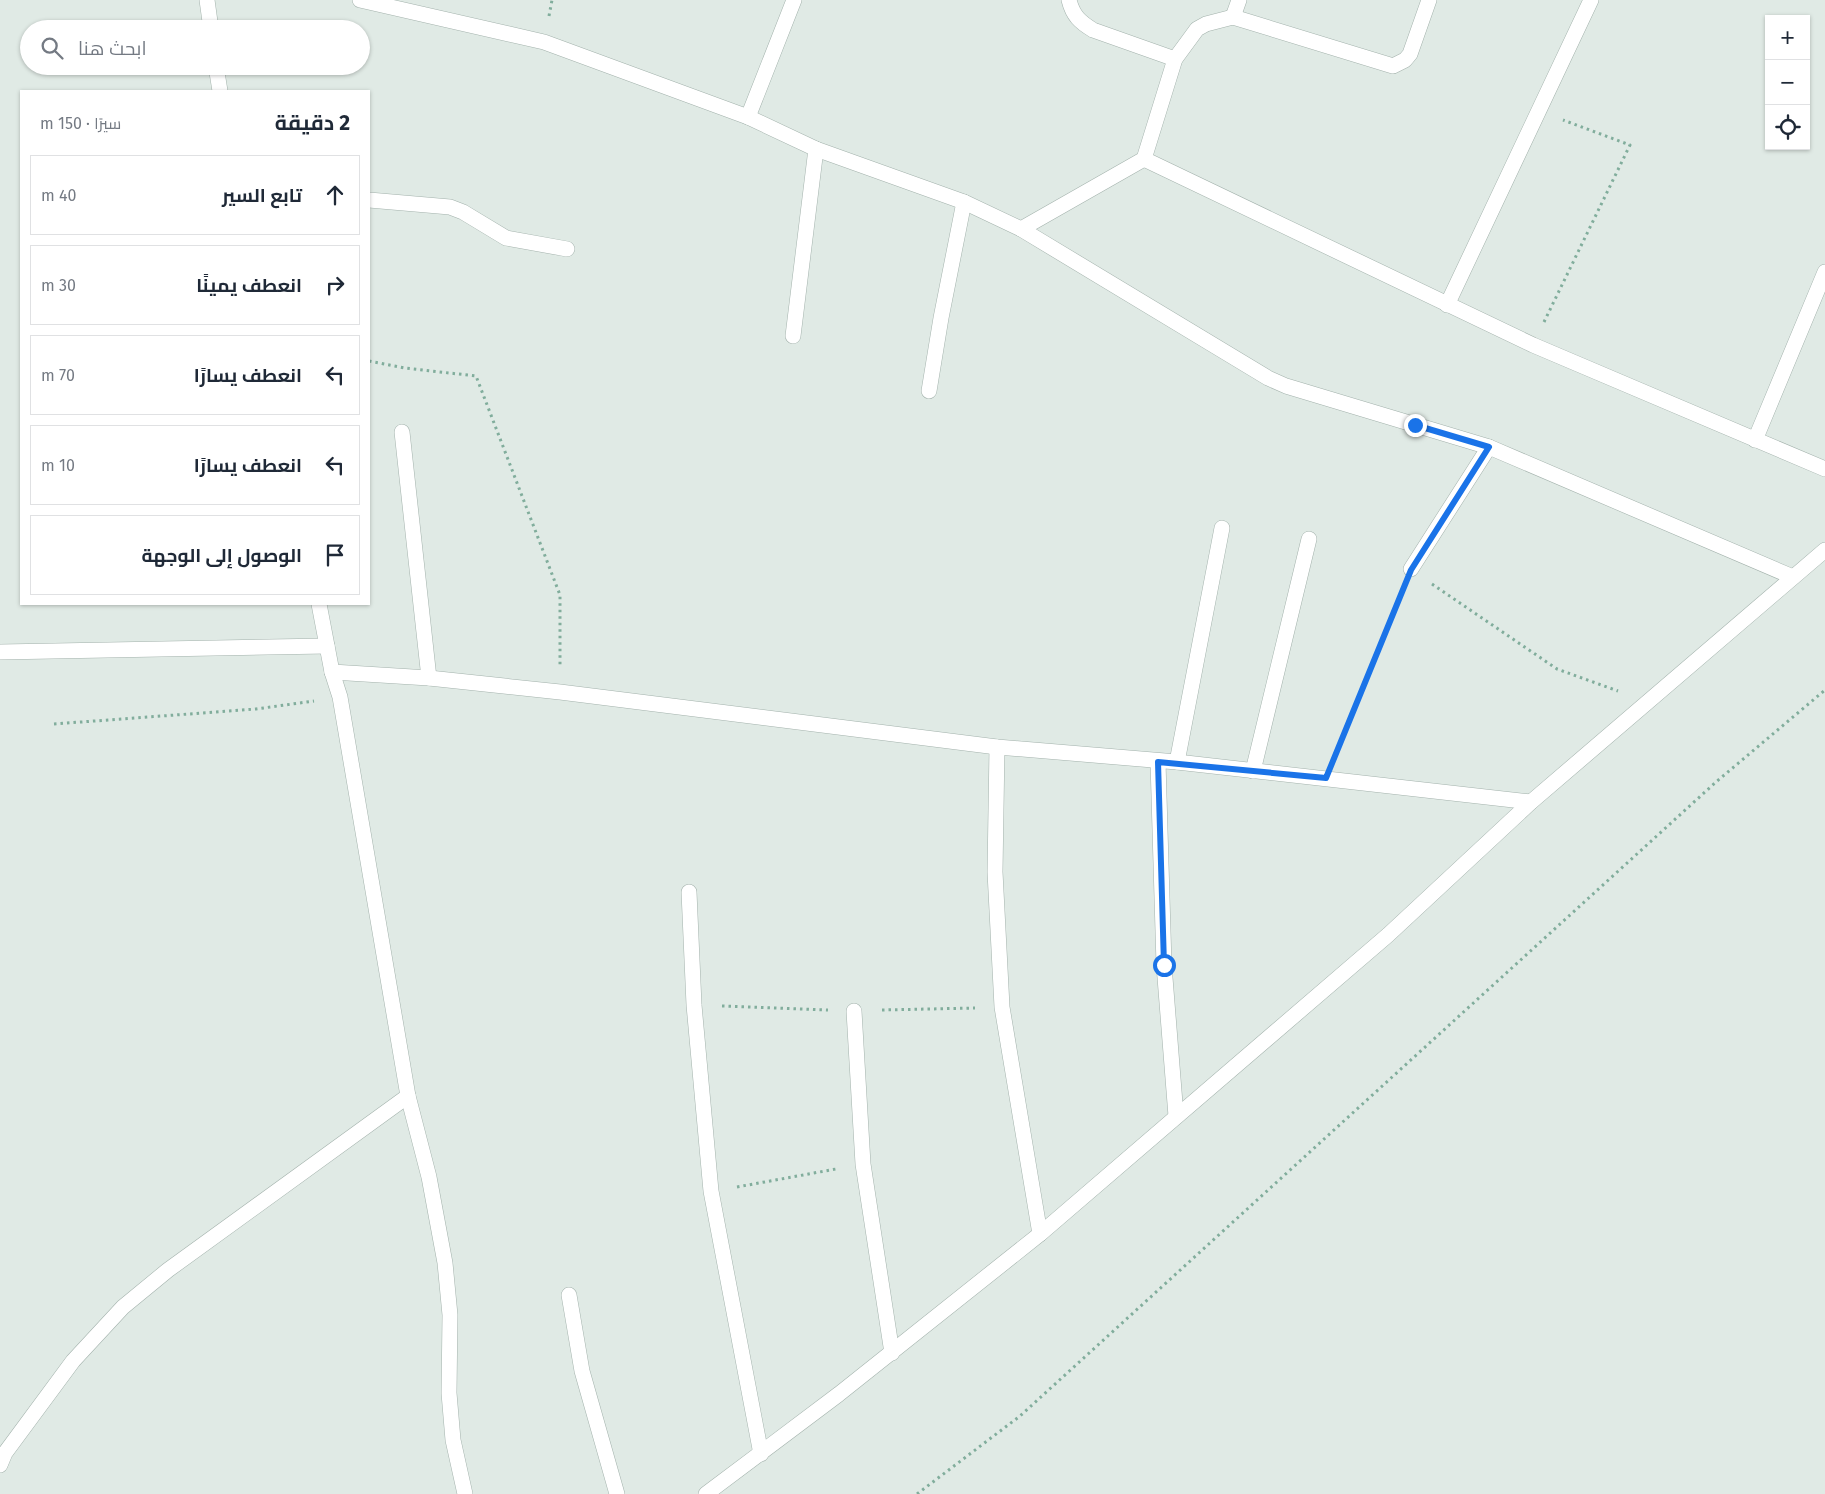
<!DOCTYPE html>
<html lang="ar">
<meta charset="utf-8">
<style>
body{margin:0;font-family:"Fira Sans",Cairo,sans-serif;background:#f6f6f7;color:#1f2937;direction:rtl}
.controls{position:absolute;right:15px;top:15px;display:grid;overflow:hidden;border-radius:0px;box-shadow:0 1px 4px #0004}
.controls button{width:45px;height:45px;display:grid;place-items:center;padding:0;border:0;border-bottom:1px solid #e0e1e3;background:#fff;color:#1f2937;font:25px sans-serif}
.stop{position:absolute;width:15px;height:15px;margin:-11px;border:4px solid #1a73e8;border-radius:50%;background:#fff}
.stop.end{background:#1a73e8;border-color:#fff;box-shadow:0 1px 5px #0008}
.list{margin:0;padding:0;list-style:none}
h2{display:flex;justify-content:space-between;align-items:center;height:65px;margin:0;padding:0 20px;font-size:21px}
h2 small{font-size:16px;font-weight:400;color:#747a83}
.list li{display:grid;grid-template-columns:32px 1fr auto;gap:15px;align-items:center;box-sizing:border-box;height:80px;margin:0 10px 10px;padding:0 10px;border:1px solid #e0e1e3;border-radius:0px}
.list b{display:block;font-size:19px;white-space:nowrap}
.list em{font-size:16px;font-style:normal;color:#747a83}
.icon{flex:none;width:28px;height:28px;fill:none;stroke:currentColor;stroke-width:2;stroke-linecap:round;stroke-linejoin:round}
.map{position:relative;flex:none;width:1825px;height:1494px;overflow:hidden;direction:ltr}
.search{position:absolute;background:#fff;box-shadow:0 1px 4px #0004;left:20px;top:20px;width:350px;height:55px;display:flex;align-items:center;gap:12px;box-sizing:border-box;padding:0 18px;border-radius:28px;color:#747a83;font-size:19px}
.panel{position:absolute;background:#fff;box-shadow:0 1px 4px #0004;left:20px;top:90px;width:350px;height:515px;border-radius:0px;direction:rtl}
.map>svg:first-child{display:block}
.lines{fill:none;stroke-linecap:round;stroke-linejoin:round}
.minor-casing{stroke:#a3b2ac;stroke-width:16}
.path{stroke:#81ad9c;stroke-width:3;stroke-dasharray:2.5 4;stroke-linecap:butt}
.minor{stroke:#fff;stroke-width:15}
.route{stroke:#1a73e8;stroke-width:6}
</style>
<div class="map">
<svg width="1825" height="1494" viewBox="0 0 1825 1494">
<rect width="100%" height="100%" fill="#e0eae5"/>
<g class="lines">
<defs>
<g id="minor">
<path d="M 207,0 L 211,29"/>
<path d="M 360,0 L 544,42 L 748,117 L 816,149 L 964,202 L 1021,229 L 1144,159 L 1175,59 L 1197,29 L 1206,24 L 1233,17 L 1393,66 L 1405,60 L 1410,54 L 1429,0"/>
<path d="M 1069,0 C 1073,16 1080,22 1093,30 L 1175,59"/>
<path d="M 1233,17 L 1239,0"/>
<path d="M 216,66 L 220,91"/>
<path d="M 748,117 L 794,0"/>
<path d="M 1144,159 L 1533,345 L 1825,469"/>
<path d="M 369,200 L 450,207 L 463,212 L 506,238 L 567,249"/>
<path d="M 1021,229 L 1268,378 L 1286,386 L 1489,447 L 1793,577"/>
<path d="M 1447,305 L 1591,0"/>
<path d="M 793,336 L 816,149"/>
<path d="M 929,391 L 941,318 L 964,202"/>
<path d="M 402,432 L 429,678"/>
<path d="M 1755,440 L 1825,272"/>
<path d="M 1411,569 L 1489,447"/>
<path d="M 319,604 L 332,672 L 340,697 L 408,1096 L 429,1177 L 445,1263 L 450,1315 L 449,1393 L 453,1440 L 465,1494"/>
<path d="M 0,652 L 327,646"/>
<path d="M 332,672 L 429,678 L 560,692 L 997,747 L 1177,762 L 1531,802"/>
<path d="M 997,747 L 995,872 L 1002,1007 L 1040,1234"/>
<path d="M 1158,762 L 1164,965 L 1176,1116"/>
<path d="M 1177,762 L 1222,528"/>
<path d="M 1253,771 L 1309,539"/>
<path d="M 689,892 L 694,1005 L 711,1191 L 761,1454"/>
<path d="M 854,1011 L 863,1164 L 892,1353"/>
<path d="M 569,1295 L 582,1371 L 617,1494"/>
<path d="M 0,1465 L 5,1453 L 73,1361 L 123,1307 L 168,1270 L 408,1096"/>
<path d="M 706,1494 L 839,1394 L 1040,1234 L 1388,935 L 1531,802 L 1825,550"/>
</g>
</defs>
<!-- minor casing -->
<use href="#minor" class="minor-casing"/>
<!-- path -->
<g class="path">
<path d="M 549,16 L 552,0"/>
<path d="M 1544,322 L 1630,145 L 1563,120"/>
<path d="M 369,361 L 405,368 L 476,376 L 560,595 L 560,667"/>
<path d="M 1432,584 L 1557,669 L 1618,691"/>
<path d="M 54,724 L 256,709 L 314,701"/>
<path d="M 1336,754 L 1402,593"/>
<path d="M 722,1006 L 828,1010"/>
<path d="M 882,1010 L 975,1008"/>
<path d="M 737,1187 L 836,1169"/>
<path d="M 917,1494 L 1020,1416 L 1716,782 L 1825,690"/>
</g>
<!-- minor -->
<use href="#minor" class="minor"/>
</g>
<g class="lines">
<!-- route -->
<path class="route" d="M 1164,965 L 1158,762 L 1326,778 L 1411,570 L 1489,447 L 1415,425"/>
</g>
</svg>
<div class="controls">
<button>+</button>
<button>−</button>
<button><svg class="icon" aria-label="locate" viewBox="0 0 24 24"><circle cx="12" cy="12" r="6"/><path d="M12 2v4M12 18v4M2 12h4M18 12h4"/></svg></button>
</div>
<div class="stop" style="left:1164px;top:965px"></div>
<div class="stop end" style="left:1415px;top:425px"></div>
<div class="search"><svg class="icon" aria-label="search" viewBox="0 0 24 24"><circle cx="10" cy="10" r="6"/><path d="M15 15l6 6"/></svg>ابحث هنا</div>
<section class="panel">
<h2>2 دقيقة<small>سيرًا · 150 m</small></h2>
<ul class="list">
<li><svg class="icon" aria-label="ahead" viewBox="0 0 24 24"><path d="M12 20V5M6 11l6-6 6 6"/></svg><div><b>تابع السير</b></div><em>40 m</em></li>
<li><svg class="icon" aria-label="right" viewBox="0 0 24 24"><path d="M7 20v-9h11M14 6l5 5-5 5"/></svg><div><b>انعطف يمينًا</b></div><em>30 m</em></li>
<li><svg class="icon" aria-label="left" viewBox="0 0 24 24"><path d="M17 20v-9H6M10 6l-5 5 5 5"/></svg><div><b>انعطف يسارًا</b></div><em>70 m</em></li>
<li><svg class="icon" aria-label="left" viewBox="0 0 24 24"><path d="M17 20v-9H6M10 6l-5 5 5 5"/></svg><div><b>انعطف يسارًا</b></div><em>10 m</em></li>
<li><svg class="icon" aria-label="arrive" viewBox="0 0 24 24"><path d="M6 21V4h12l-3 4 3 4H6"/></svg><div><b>الوصول إلى الوجهة</b></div></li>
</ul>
</section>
</div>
